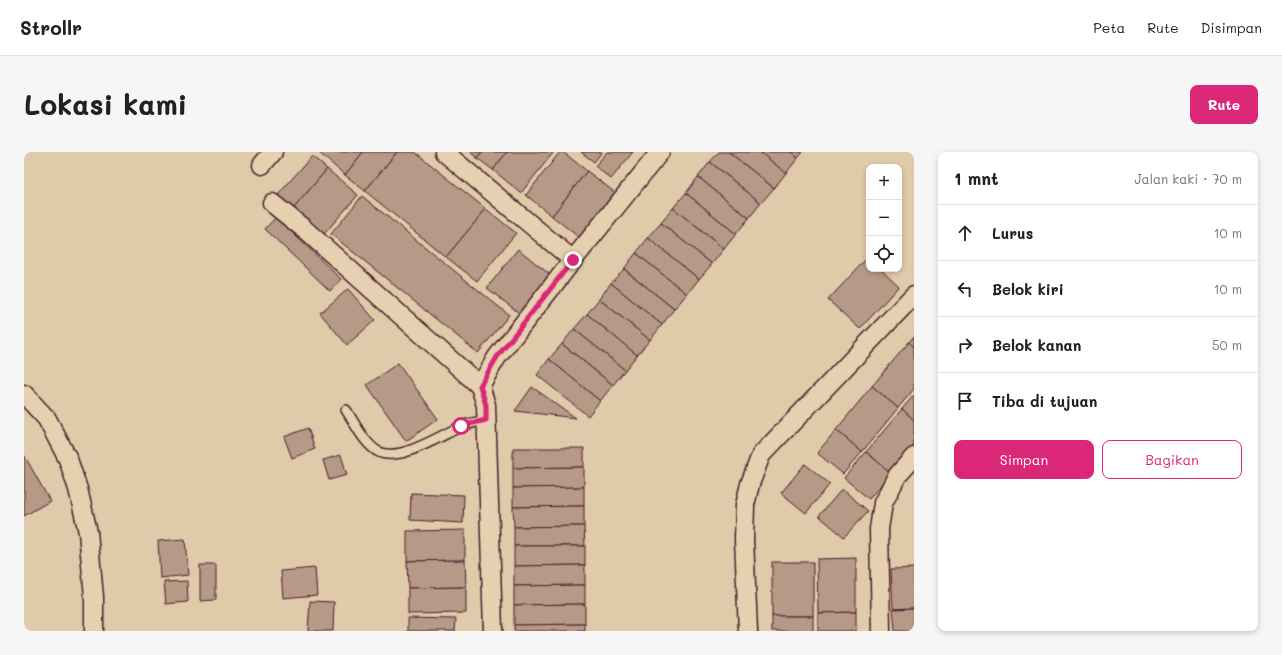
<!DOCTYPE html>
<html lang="id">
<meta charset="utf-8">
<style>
body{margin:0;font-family:Mali,sans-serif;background:#f6f6f6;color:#202124}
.controls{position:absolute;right:12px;top:12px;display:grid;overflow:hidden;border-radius:8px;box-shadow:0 2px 6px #0003}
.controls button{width:36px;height:36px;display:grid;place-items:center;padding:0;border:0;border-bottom:1px solid #e0e0e0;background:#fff;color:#202124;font:20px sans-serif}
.stop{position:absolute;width:12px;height:12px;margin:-9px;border:3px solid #db2777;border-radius:50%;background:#fff}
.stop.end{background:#db2777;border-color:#fff;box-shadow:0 1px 4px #0008}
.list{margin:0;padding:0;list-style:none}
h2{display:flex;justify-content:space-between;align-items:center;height:52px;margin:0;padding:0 16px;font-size:17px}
h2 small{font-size:13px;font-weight:400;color:#757577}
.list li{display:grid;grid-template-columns:26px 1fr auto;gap:12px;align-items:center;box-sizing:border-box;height:56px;padding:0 16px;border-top:1px solid #e0e0e0}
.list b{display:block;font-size:15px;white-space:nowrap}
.list em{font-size:13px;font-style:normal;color:#757577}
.actions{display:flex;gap:8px;padding:12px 16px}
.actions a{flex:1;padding:9px 0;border:1px solid #db2777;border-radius:8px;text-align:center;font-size:14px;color:#db2777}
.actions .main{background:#db2777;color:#fff}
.icon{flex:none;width:22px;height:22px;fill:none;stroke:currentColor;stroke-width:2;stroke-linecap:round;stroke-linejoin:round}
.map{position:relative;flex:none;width:890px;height:479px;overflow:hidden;border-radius:8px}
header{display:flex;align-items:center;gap:24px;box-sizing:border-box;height:56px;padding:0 20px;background:#fff;border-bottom:1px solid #e0e0e0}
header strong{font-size:19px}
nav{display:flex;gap:22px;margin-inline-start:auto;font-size:14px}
.intro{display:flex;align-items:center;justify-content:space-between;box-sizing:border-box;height:96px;padding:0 24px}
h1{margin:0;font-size:28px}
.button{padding:10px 18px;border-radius:8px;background:#db2777;color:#fff;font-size:14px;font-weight:700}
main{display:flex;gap:24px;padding:0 24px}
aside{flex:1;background:#fff;border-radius:8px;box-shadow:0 2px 6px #0003}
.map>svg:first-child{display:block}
.building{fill:#b69987;stroke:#4a1f2b}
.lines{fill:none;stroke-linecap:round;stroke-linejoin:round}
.service-casing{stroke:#4a1f2b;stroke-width:12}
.minor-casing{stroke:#4a1f2b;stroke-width:21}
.service{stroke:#e5d1af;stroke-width:9}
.minor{stroke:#e5d1af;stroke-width:18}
.route{stroke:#db2777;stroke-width:5}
</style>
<header>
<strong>Strollr</strong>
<nav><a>Peta</a><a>Rute</a><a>Disimpan</a></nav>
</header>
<div class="intro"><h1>Lokasi kami</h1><a class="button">Rute</a></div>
<main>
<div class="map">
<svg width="890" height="479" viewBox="0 0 890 479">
<rect width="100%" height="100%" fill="#dfcaaa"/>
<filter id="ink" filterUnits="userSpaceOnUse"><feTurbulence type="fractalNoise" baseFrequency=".025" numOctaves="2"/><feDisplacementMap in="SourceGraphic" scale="8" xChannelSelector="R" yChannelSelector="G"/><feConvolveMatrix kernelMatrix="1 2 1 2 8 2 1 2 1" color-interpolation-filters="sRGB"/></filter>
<g filter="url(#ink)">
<!-- building -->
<g class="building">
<path d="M 294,0 L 339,0 L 321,23 Z"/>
<path d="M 339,0 L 373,0 L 341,39 L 321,23 Z"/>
<path d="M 373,0 L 391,0 L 462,57 L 422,105 L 341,39 Z"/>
<path d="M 446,0 L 458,0 L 453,6 Z"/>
<path d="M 458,0 L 483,0 L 469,18 L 453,6 Z"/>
<path d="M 483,0 L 528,0 L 529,1 L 497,41 L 469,18 Z"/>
<path d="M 536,0 L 539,0 L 563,19 L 528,64 L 502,43 Z"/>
<path d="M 557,0 L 578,0 L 570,10 Z"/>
<path d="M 583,0 L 609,0 L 587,27 L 571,14 Z"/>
<path d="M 695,0 L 705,0 L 750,36 L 737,51 L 686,10 Z"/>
<path d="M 705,0 L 736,0 L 762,21 L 750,36 Z"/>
<path d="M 736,0 L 767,0 L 774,6 L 762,21 Z"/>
<path d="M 767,0 L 779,0 L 774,6 Z"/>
<path d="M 288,4 L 303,17 L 270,56 L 254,43 Z"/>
<path d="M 686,10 L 737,51 L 725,66 L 674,25 Z"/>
<path d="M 303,17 L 334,43 L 300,82 L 270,56 Z"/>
<path d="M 563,19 L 593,42 L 557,87 L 528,64 Z"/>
<path d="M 674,25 L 725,66 L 712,82 L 662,41 Z"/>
<path d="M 662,41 L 712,82 L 700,97 L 649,56 Z"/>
<path d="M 338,44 L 485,163 L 454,201 L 307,82 Z"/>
<path d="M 649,56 L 700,97 L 688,112 L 637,71 Z"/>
<path d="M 462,57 L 492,81 L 453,129 L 422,105 Z"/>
<path d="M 252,65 L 317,127 L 306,139 L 241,77 Z"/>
<path d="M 637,71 L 688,112 L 675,127 L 624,86 Z"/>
<path d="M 624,86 L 675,127 L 663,142 L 612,101 Z"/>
<path d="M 494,97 L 529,125 L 499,164 L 463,136 Z"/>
<path d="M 612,101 L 663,142 L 650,157 L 600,117 Z"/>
<path d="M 844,105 L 845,106 L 845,117 L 857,117 L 875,134 L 836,177 L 804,148 Z"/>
<path d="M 600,117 L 650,157 L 638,173 L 587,131 Z"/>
<path d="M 587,131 L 638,173 L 626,188 L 575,147 Z"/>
<path d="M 324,137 L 351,168 L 323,193 L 296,161 Z"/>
<path d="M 575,147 L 626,188 L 613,203 L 563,162 Z"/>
<path d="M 563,162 L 613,203 L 601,218 L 550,177 Z"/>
<path d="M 550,177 L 601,218 L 589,233 L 538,192 Z"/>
<path d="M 890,184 L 890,195 L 885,190 Z"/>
<path d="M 885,190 L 890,195 L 890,237 L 874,256 L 848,234 Z"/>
<path d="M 538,192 L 589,233 L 576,249 L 525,207 Z"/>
<path d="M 525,207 L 576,249 L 564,264 L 513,223 Z"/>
<path d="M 374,211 L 414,267 L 382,289 L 343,233 Z"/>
<path d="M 848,234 L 874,256 L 838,300 L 812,278 Z"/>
<path d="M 508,235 L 552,266 L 491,259 Z"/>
<path d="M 890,243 L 890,268 L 878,257 Z"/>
<path d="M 878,257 L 890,268 L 890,293 L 867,321 L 842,300 Z"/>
<path d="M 284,276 L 291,297 L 268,306 L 260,285 Z"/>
<path d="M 812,278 L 838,300 L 819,322 L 793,301 Z"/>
<path d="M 489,296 L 560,296 L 560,315 L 489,316 Z"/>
<path d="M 842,300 L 867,321 L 845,347 L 820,326 Z"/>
<path d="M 0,303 L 26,349 L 0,364 Z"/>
<path d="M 317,303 L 323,323 L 305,328 L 299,308 Z"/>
<path d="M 781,312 L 806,332 L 782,361 L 757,341 Z"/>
<path d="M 560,315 L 560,335 L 489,336 L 489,316 Z"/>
<path d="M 560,335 L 560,354 L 489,355 L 489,336 Z"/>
<path d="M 818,337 L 844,359 L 820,385 L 795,364 Z"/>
<path d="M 387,341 L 440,343 L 439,371 L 386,368 Z"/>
<path d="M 560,354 L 560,374 L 490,375 L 489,355 Z"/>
<path d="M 560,374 L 561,394 L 490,394 L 490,375 Z"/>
<path d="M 441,378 L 441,408 L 383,409 L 383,379 Z"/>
<path d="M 161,387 L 164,423 L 136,426 L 134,389 Z"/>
<path d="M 490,394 L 561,394 L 561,413 L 490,414 Z"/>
<path d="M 832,406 L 832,460 L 794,461 L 793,407 Z"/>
<path d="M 441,408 L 442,435 L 384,436 L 383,409 Z"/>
<rect x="748" y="410" width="41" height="54"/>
<path d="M 176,413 L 192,413 L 192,448 L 176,449 Z"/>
<path d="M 561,413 L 561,433 L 490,434 L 490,414 Z"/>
<path d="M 291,416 L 293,443 L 259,446 L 257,419 Z"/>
<path d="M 890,416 L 890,456 L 869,457 L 867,417 Z"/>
<path d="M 163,429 L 164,450 L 142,452 L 140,430 Z"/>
<path d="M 561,433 L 561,452 L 490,453 L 490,434 Z"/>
<path d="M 442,435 L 442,461 L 384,462 L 384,436 Z"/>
<path d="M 286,449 L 310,450 L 309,479 L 284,479 Z"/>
<path d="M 561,452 L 561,472 L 490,473 L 490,453 Z"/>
<path d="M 890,456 L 890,479 L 871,479 L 869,457 Z"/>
<path d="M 832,460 L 832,479 L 794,479 L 794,461 Z"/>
<rect x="748" y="464" width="41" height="15"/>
<path d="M 384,466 L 432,467 L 431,479 L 384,479 Z"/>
<path d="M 561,472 L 561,479 L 490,479 L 490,473 Z"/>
</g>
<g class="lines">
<defs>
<path id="service" d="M 322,258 C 331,271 339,290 353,299 C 374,312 417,283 436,275 C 444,271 454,270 462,268"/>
<g id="minor">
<path d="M 420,0 L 549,108"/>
<path d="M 238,13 L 249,0"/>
<path d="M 248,51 L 279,76 L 456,234"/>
<path d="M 0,242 L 23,267 L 44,307 L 54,337 L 64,380 L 70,445 L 70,479"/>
<path d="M 469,479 L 462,253 L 456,234 L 473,205 L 549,108 L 636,0"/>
<path d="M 724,479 L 720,387 L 721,353 L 726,332 L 737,303 L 890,143"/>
<path d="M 857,479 L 855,377 L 859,351 L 873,324 L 890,305"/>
</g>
</defs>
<!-- service casing -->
<use href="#service" class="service-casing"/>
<!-- minor casing -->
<use href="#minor" class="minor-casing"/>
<!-- service -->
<use href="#service" class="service"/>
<!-- minor -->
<use href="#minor" class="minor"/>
</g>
</g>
<g class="lines" filter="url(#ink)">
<!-- route -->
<path class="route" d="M 437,274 L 462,268 L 462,253 L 456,234 L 473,205 L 549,108"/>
</g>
</svg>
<div class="controls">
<button>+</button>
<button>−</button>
<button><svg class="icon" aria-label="locate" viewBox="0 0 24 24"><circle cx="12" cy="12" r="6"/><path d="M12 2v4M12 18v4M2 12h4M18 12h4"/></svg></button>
</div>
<div class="stop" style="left:437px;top:274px"></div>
<div class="stop end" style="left:549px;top:108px"></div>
</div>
<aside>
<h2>1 mnt<small>Jalan kaki · 70 m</small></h2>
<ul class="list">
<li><svg class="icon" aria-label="ahead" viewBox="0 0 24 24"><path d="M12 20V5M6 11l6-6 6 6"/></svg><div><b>Lurus</b></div><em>10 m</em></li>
<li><svg class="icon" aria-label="left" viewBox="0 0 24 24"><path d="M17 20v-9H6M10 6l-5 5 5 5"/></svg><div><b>Belok kiri</b></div><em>10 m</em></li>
<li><svg class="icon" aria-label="right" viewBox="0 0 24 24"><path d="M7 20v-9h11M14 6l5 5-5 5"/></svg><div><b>Belok kanan</b></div><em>50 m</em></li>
<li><svg class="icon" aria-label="arrive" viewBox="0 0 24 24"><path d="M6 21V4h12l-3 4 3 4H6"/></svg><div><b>Tiba di tujuan</b></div></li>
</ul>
<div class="actions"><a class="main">Simpan</a><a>Bagikan</a></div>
</aside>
</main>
